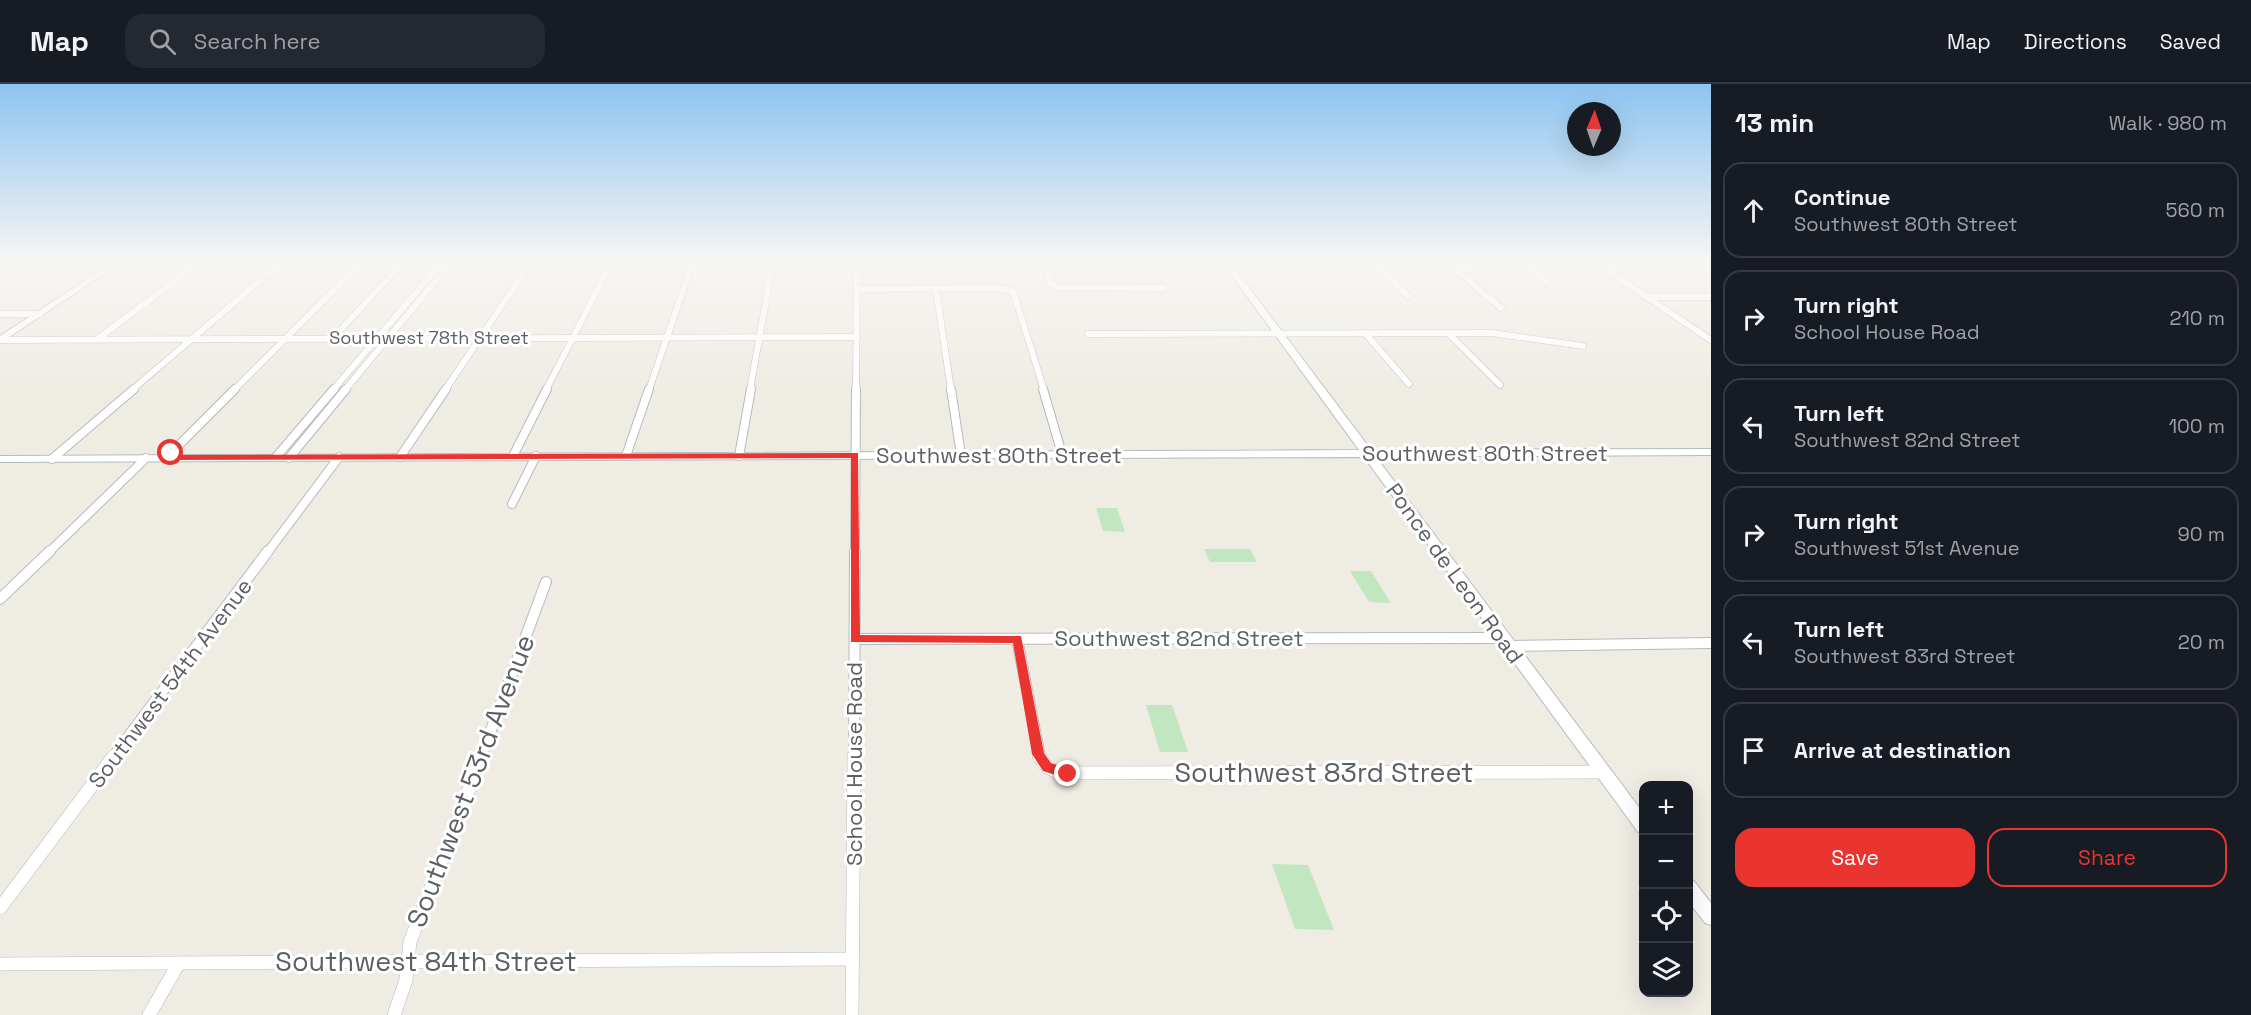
<!DOCTYPE html>
<meta charset="utf-8">
<style>
body{margin:0;font-family:"Space Grotesk",sans-serif;background:#242831;color:#f1f3f6}
.controls{position:absolute;right:18px;bottom:18px;display:grid;overflow:hidden;border-radius:12px;box-shadow:0 6px 24px #0002}
.controls button{width:54px;height:54px;display:grid;place-items:center;padding:0;border:0;border-bottom:2px solid #363941;background:#171b24;color:#f1f3f6;font:30px sans-serif}
.compass{position:absolute;left:1567px;top:18px;width:54px;height:54px;border-radius:50%;background:#171b24;box-shadow:0 6px 24px #0002;rotate:2deg}
.stop{position:absolute;width:18px;height:18px;margin:-14px;border:4px solid #ea342f;border-radius:50%;background:#fff}
.stop.end{background:#ea342f;border-color:#fff;box-shadow:0 2px 6px #0008}
.list{margin:0;padding:0;list-style:none}
h2{display:flex;justify-content:space-between;align-items:center;height:78px;margin:0;padding:0 24px;font-size:26px}
h2 small{font-size:20px;font-weight:400;color:#9ea1a6}
.list li{display:grid;grid-template-columns:39px 1fr auto;gap:18px;align-items:center;box-sizing:border-box;height:96px;margin:0 12px 12px;padding:0 12px;border:2px solid #363941;border-radius:18px}
.list b{display:block;font-size:22px;white-space:nowrap}
.list p{margin:0;font-size:20px;white-space:nowrap;color:#9ea1a6}
.list em{font-size:20px;font-style:normal;color:#9ea1a6}
.actions{display:flex;gap:12px;padding:18px 24px}
.actions a{flex:1;padding:14px 0;border:2px solid #ea342f;border-radius:18px;text-align:center;font-size:21px;color:#ea342f}
.actions .main{background:#ea342f;color:#fff}
.icon{flex:none;width:33px;height:33px;fill:none;stroke:currentColor;stroke-width:2;stroke-linecap:round;stroke-linejoin:round}
.map{position:relative;flex:none;width:1711px;height:931px;overflow:hidden}
header{display:flex;align-items:center;gap:36px;box-sizing:border-box;height:84px;padding:0 30px;background:#171b24;border-bottom:2px solid #363941}
header strong{font-size:28px}
nav{display:flex;gap:33px;margin-inline-start:auto;font-size:21px}
.search{width:420px;height:54px;background:#242831;display:flex;align-items:center;gap:15px;box-sizing:border-box;padding:0 21px;border-radius:18px;color:#9ea1a6;font-size:22px}
main{display:flex}
aside{flex:1;background:#171b24}
.map>svg:first-child{display:block}
.green{fill:#c2e6c0}
.lines{fill:none;stroke-linecap:round;stroke-linejoin:round}
.street-far3-casing{stroke:#b7babe;stroke-width:7}
.street-far2-casing{stroke:#b7babe;stroke-width:10}
.street-far1-casing{stroke:#b7babe;stroke-width:12}
.street-casing{stroke:#b7babe;stroke-width:14}
.secondary-casing{stroke:#b7bbc0;stroke-width:2}
.street-far3{stroke:#fff;stroke-width:6}
.street-far2{stroke:#fff;stroke-width:8}
.street-far1{stroke:#fff;stroke-width:10}
.street{stroke:#fff;stroke-width:13}
.secondary{fill:#fff;fill-rule:evenodd}
.route{fill:#ea342f}
.labels{text-anchor:middle;stroke-width:6;stroke-linejoin:round;paint-order:stroke}
.far-street-label{font-size:18px;fill:#5c6065;stroke:#fff}
.street-label{font-size:22px;fill:#5c6065;stroke:#fff}
.near-street-label{font-size:27px;fill:#5c6065;stroke:#fff}
</style>
<header>
<strong>Map</strong>
<div class="search"><svg class="icon" aria-label="search" viewBox="0 0 24 24"><circle cx="10" cy="10" r="6"/><path d="M15 15l6 6"/></svg>Search here</div>
<nav><a>Map</a><a>Directions</a><a>Saved</a></nav>
</header>
<main>
<div class="map">
<svg width="1711" height="931" viewBox="0 0 1711 931">
<rect width="100%" height="100%" fill="#efece4"/>
<!-- green -->
<g class="green">
<path d="M 1096,424 L 1117,424 L 1125,448 L 1103,447 Z"/>
<path d="M 1204,465 L 1250,465 L 1257,478 L 1210,478 Z"/>
<path d="M 1350,487 L 1371,487 L 1391,519 L 1369,518 Z"/>
<path d="M 1146,621 L 1172,621 L 1188,668 L 1160,668 Z"/>
<path d="M 1272,780 L 1308,781 L 1334,846 L 1295,845 Z"/>
</g>
<g class="lines">
<defs>
<g id="street-far3">
<path d="M 387,177 L 394,179 L 403,177"/>
<path d="M 1043,177 L 1051,199 L 1057,203 L 1164,204"/>
<path d="M 1373,177 L 1408,212"/>
<path d="M 1446,177 L 1501,224"/>
<path d="M 1606,183 L 1711,182"/>
<path d="M 1454,184 L 1597,183"/>
<path d="M 1529,184 L 1547,197"/>
<path d="M 1605,185 L 1711,256"/>
<path d="M 857,205 L 997,204 L 1013,207 L 1044,306"/>
<path d="M 936,205 L 951,306"/>
<path d="M 1647,213 L 1711,213"/>
<path d="M 0,230 L 40,230"/>
<path d="M 1365,249 L 1409,300"/>
<path d="M 1088,250 L 1492,249 L 1583,262"/>
<path d="M 1449,250 L 1500,301"/>
<path d="M 332,255 L 397,185 L 394,179"/>
<path d="M 1,256 L 857,253"/>
<path d="M 96,256 L 202,177"/>
<path d="M 132,306 L 283,177"/>
<path d="M 234,306 L 363,177"/>
<path d="M 333,306 L 443,177"/>
<path d="M 345,306 L 452,177"/>
<path d="M 445,306 L 532,177"/>
<path d="M 546,306 L 612,177"/>
<path d="M 649,306 L 693,177"/>
<path d="M 750,306 L 773,177"/>
<path d="M 856,306 L 857,177"/>
</g>
<g id="street-far2">
<path d="M 951,305 L 961,371"/>
<path d="M 1043,305 L 1062,370"/>
<path d="M 513,372 L 547,305"/>
<path d="M 626,372 L 649,305"/>
<path d="M 739,372 L 751,305"/>
<path d="M 276,373 L 334,305"/>
<path d="M 400,373 L 446,305"/>
<path d="M 166,374 L 235,305"/>
<path d="M 289,374 L 346,305"/>
<path d="M 52,375 L 134,305"/>
<path d="M 512,420 L 536,372"/>
<path d="M 48,469 L 146,374"/>
<path d="M 267,469 L 339,373"/>
<path d="M 855,469 L 856,305"/>
</g>
<g id="street-far1">
<path d="M 0,515 L 50,467"/>
<path d="M 855,555 L 1503,554"/>
<path d="M 1017,555 L 1040,673"/>
<path d="M 1509,562 L 1711,559"/>
<path d="M 113,673 L 268,467"/>
<path d="M 481,673 L 546,498"/>
<path d="M 854,673 L 855,467"/>
</g>
<g id="street">
<path d="M 1039,672 L 1047,683 L 1060,689 L 1603,688"/>
<path d="M 0,824 L 114,672"/>
<path d="M 0,880 L 853,875"/>
<path d="M 149,931 L 179,879"/>
<path d="M 394,931 L 406,896 L 410,858 L 482,672"/>
<path d="M 852,931 L 854,672"/>
</g>
<g id="secondary">
<path d="M 115,177 L 124,177 L 0,259 L 0,252 Z"/>
<path d="M 1221,177 L 1229,177 L 1371,366 L 1711,365 L 1711,371 L 1376,373 L 1644,730 L 1644,750 L 1638,748 L 1364,373 L 0,378 L 0,372 L 1359,366 Z"/>
<path d="M 1688,795 L 1694,797 L 1711,819 L 1711,841 L 1705,839 L 1688,817 Z"/>
</g>
</defs>
<!-- street-far3 casing -->
<use href="#street-far3" class="street-far3-casing"/>
<!-- street-far2 casing -->
<use href="#street-far2" class="street-far2-casing"/>
<!-- street-far1 casing -->
<use href="#street-far1" class="street-far1-casing"/>
<!-- street casing -->
<use href="#street" class="street-casing"/>
<!-- secondary casing -->
<use href="#secondary" class="secondary-casing"/>
<!-- street-far3 -->
<use href="#street-far3" class="street-far3"/>
<!-- street-far2 -->
<use href="#street-far2" class="street-far2"/>
<!-- street-far1 -->
<use href="#street-far1" class="street-far1"/>
<!-- street -->
<use href="#street" class="street"/>
<!-- secondary -->
<use href="#secondary" class="secondary"/>
</g>
<!-- sky -->
<linearGradient id="sky" x2="0" y2="1"><stop stop-color="#8dc4f1"/><stop offset="0.58" stop-color="#f8f6f3"/><stop offset="1" stop-color="#f8f6f3" stop-opacity="0"/></linearGradient>
<rect width="1711" height="307" fill="url(#sky)"/>
<!-- route -->
<path class="route" d="M 171,366 L 175,369 L 173,371 L 858,369 L 860,551 L 1021,552 L 1044,669 L 1051,679 L 1072,686 L 1074,690 L 1068,695 L 1043,687 L 1032,670 L 1013,559 L 851,558 L 851,374 L 163,376 L 163,372 Z"/>
<g class="labels">
<!-- far-street labels -->
<g class="far-street-label">
<text x="429" y="260">Southwest 78th Street</text>
</g>
<!-- street labels -->
<g class="street-label">
<text x="1485" y="377">Southwest 80th Street</text>
<text x="999" y="379">Southwest 80th Street</text>
<text transform="translate(1455 489) rotate(54)" y="8">Ponce de Leon Road</text>
<text x="1179" y="562">Southwest 82nd Street</text>
<text transform="translate(170 599) rotate(-53)" y="8">Southwest 54th Avenue</text>
<text transform="translate(854 680) rotate(-90)" y="8">School House Road</text>
</g>
<!-- near-street labels -->
<g class="near-street-label">
<text x="1324" y="698">Southwest 83rd Street</text>
<text transform="translate(471 697) rotate(-69)" y="9">Southwest 53rd Avenue</text>
<text x="426" y="887">Southwest 84th Street</text>
</g>
</g>
</svg>
<div class="controls">
<button>+</button>
<button>−</button>
<button><svg class="icon" aria-label="locate" viewBox="0 0 24 24"><circle cx="12" cy="12" r="6"/><path d="M12 2v4M12 18v4M2 12h4M18 12h4"/></svg></button>
<button><svg class="icon" aria-label="layers" viewBox="0 0 24 24"><path d="M12 4l9 5-9 5-9-5zM3 14l9 5 9-5"/></svg></button>
</div>
<svg class="compass" viewBox="-18 -18 36 36"><path d="M0-13l5 13h-10z" fill="#e53935"/><path d="M0 13l5-13h-10z" fill="#9ea1a6"/></svg>
<div class="stop" style="left:171px;top:369px"></div>
<div class="stop end" style="left:1068px;top:690px"></div>
</div>
<aside>
<h2>13 min<small>Walk · 980 m</small></h2>
<ul class="list">
<li><svg class="icon" aria-label="ahead" viewBox="0 0 24 24"><path d="M12 20V5M6 11l6-6 6 6"/></svg><div><b>Continue</b><p>Southwest 80th Street</p></div><em>560 m</em></li>
<li><svg class="icon" aria-label="right" viewBox="0 0 24 24"><path d="M7 20v-9h11M14 6l5 5-5 5"/></svg><div><b>Turn right</b><p>School House Road</p></div><em>210 m</em></li>
<li><svg class="icon" aria-label="left" viewBox="0 0 24 24"><path d="M17 20v-9H6M10 6l-5 5 5 5"/></svg><div><b>Turn left</b><p>Southwest 82nd Street</p></div><em>100 m</em></li>
<li><svg class="icon" aria-label="right" viewBox="0 0 24 24"><path d="M7 20v-9h11M14 6l5 5-5 5"/></svg><div><b>Turn right</b><p>Southwest 51st Avenue</p></div><em>90 m</em></li>
<li><svg class="icon" aria-label="left" viewBox="0 0 24 24"><path d="M17 20v-9H6M10 6l-5 5 5 5"/></svg><div><b>Turn left</b><p>Southwest 83rd Street</p></div><em>20 m</em></li>
<li><svg class="icon" aria-label="arrive" viewBox="0 0 24 24"><path d="M6 21V4h12l-3 4 3 4H6"/></svg><div><b>Arrive at destination</b></div></li>
</ul>
<div class="actions"><a class="main">Save</a><a>Share</a></div>
</aside>
</main>
